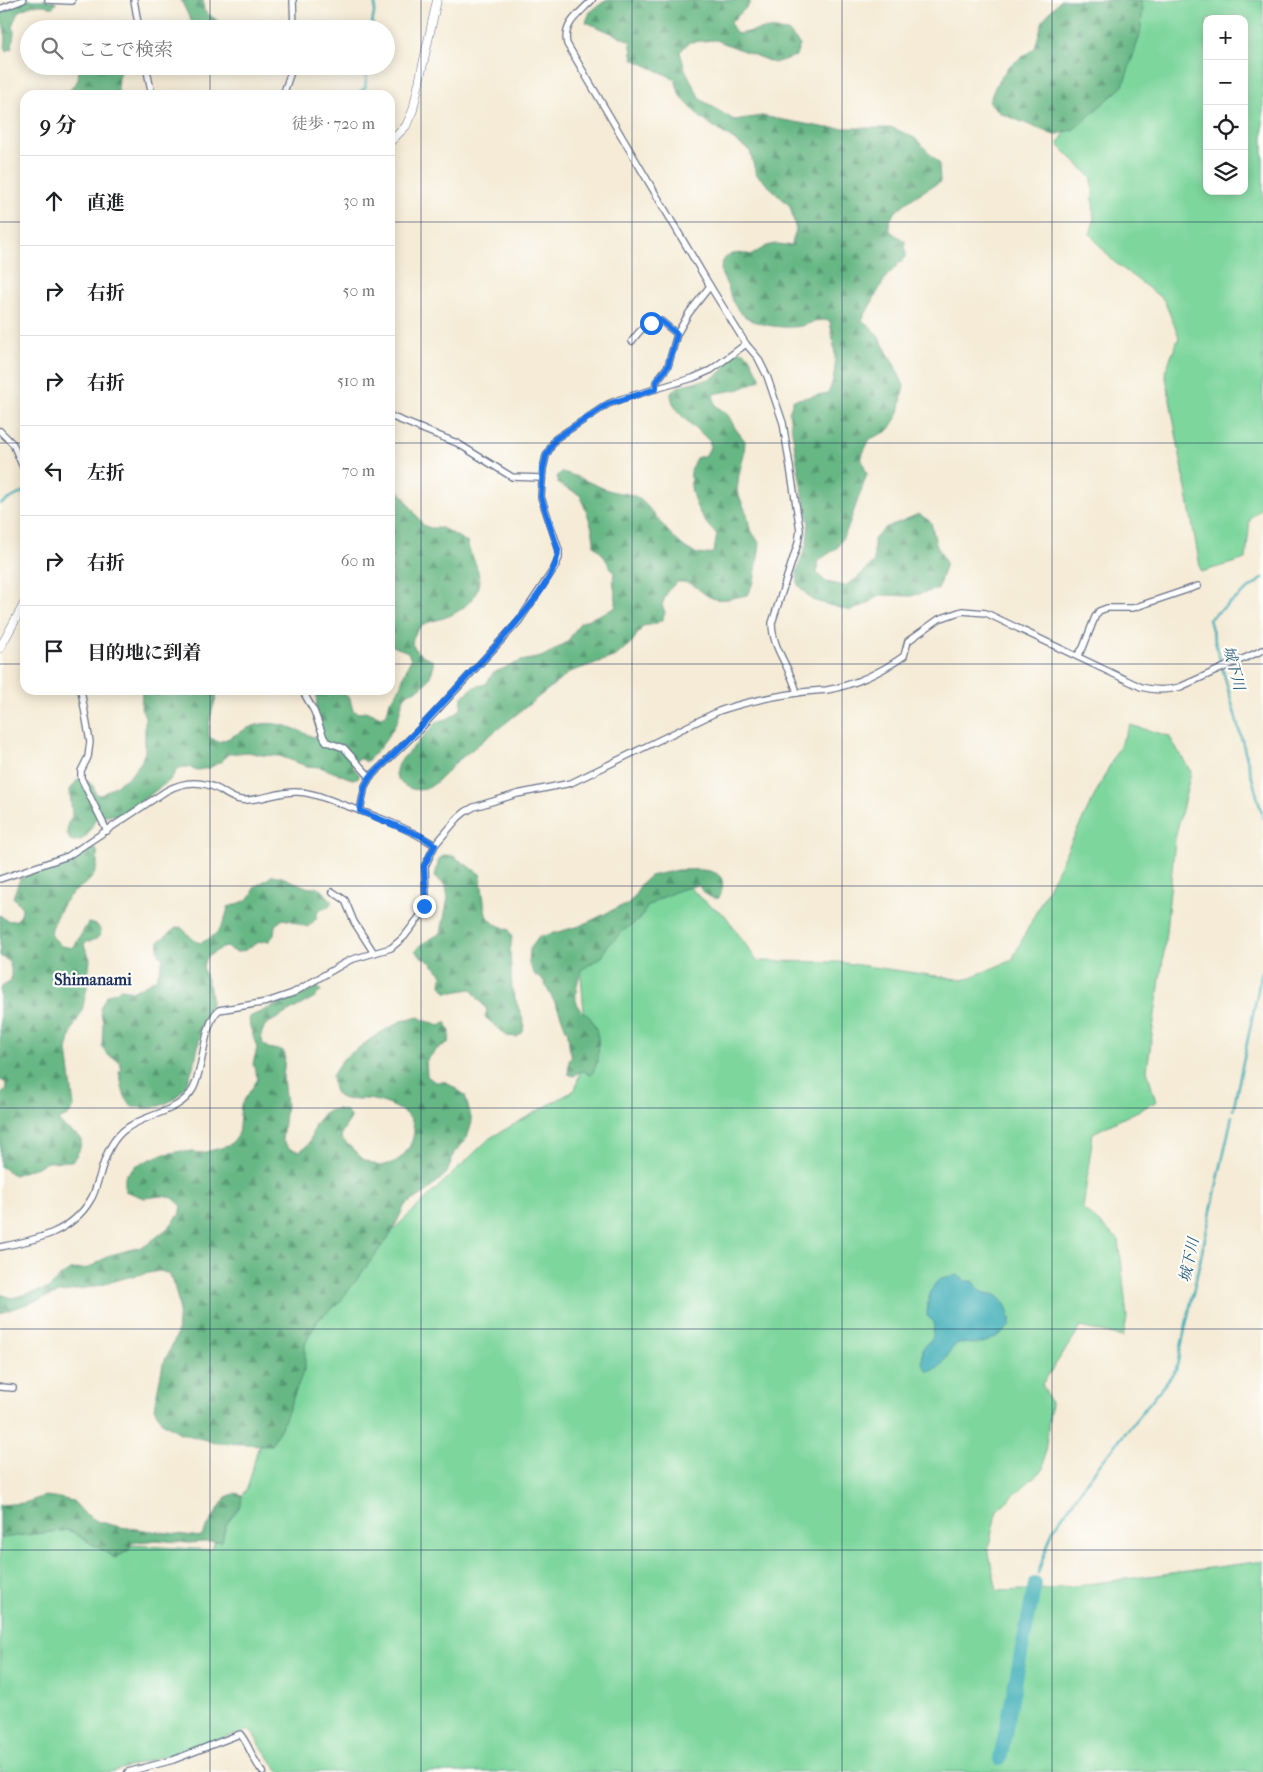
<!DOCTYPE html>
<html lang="ja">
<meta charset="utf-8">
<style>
body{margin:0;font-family:"IM FELL French Canon","Noto Serif JP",serif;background:#f6f6f6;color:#202124}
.controls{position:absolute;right:15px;top:15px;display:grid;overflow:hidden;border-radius:10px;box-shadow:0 2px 12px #0003}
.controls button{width:45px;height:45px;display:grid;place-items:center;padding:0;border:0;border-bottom:1px solid #e0e0e0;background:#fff;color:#202124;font:25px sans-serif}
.stop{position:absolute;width:15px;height:15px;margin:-11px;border:4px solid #1a73e8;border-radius:50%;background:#fff}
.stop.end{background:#1a73e8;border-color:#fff;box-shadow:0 1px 5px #0008}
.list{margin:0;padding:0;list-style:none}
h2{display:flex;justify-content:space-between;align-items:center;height:65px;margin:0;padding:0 20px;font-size:21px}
h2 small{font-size:16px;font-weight:400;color:#757577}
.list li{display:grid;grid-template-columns:32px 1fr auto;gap:15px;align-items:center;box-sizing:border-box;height:90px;padding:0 20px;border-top:1px solid #e0e0e0}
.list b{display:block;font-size:19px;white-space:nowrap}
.list em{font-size:16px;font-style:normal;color:#757577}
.icon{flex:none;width:28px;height:28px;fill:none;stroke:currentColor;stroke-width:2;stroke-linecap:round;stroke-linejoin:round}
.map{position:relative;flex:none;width:1263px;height:1772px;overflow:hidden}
.search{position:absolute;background:#fff;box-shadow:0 2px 12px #0003;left:20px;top:20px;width:375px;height:55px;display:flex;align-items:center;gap:12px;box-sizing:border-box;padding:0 18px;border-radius:28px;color:#757577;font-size:19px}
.panel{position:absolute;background:#fff;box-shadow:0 2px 12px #0003;left:20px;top:90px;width:375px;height:605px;border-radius:15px}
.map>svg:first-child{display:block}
.green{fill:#7dd69c;stroke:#4c827d;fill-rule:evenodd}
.forest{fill:url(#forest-firs);stroke:#407371}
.water{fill:#3daeb8;stroke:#2c6e8b}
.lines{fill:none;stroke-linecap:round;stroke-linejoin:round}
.stream{stroke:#3daeb8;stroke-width:2.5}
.river{stroke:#3daeb8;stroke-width:14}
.minor-casing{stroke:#677188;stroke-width:8}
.tertiary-casing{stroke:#677188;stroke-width:9}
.minor{stroke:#fff;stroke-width:5.5}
.tertiary{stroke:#fff;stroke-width:8}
.route{stroke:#1a73e8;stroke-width:6}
.grid{fill:none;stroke:#1b2f5e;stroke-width:1;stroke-opacity:0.55}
.labels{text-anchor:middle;stroke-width:4.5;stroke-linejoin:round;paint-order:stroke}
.water-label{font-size:15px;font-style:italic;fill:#275b7e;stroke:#fdfcf7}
.quarter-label{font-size:16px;font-weight:bold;fill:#1b2f5e;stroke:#fdfcf7}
</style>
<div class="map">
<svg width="1263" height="1772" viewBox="0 0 1263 1772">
<defs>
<pattern id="forest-firs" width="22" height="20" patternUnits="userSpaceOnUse" patternTransform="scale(1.25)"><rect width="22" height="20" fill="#66b784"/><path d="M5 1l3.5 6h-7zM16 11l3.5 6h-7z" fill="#53956f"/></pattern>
</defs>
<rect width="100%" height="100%" fill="#fdfcf7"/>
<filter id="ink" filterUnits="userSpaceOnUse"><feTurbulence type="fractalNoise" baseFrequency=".02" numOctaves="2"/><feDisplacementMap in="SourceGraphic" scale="10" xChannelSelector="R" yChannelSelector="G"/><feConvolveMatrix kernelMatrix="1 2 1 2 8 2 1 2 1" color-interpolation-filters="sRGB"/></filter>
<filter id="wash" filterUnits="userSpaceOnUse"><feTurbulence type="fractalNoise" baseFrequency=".0096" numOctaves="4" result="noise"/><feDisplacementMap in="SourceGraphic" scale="20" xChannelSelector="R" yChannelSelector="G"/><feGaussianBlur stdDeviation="1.12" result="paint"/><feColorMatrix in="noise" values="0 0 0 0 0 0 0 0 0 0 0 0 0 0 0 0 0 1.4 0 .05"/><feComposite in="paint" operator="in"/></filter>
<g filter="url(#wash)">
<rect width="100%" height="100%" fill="#f5ebd6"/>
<!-- green -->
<g class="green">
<path d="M 1108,0 L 1263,0 L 1263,507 L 1250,518 L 1246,559 L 1201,572 L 1165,372 L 1179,337 L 1164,300 L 1113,261 L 1090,234 L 1094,221 L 1092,178 L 1058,145 L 1098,73 ZM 1207,19 L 1244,19 L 1244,191 L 1207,191 Z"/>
<path d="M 1130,725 L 1169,736 L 1191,772 L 1175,839 L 1164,952 L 1147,1070 L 1156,1102 L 1093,1133 L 1083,1209 L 1119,1240 L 1127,1318 L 1123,1337 L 1081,1327 L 1042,1384 L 1051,1403 L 1043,1469 L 997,1510 L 988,1549 L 997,1591 L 1050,1589 L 1263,1561 L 1263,1772 L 279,1772 L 250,1730 L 111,1772 L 0,1772 L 0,1535 L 35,1521 L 114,1544 L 210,1550 L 248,1486 L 261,1436 L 319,1300 L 490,1138 L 575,1090 L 587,1046 L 579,953 L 681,880 L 708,904 L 725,915 L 757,961 L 838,962 L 964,980 L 1012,960 Z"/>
</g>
<!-- forest -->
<g class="forest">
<path d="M 26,0 L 45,0 L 55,2 L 56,4 L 53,7 L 49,7 L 45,5 L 33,5 L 19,11 L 13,23 L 14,33 L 12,48 L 7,51 L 5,49 L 6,38 L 1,14 L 2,10 Z"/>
<path d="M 181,0 L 203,0 L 204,11 C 211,17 221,21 226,29 L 197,29 L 190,19 Z"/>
<path d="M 606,0 L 750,0 L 750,4 L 730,23 L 737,34 L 764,29 L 788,31 L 800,45 L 796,56 L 774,63 L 716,40 L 689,42 L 680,52 L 685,69 L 700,99 L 734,120 L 762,116 L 827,128 L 893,128 L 915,138 L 939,163 L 940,182 C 927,189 890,209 889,224 C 889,227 890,230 891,232 L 905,241 L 906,256 L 886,277 L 862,320 L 875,331 L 893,362 L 904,386 L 899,413 L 888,431 L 870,439 L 861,457 L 867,474 L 847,530 L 837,548 L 819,560 L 817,573 L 826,582 L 845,586 L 856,579 L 874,562 L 874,539 L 885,528 L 919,514 L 931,522 L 936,544 L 946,563 L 938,589 L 911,596 L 880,595 L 865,605 L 850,611 L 812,600 L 798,585 L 797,571 L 807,543 L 809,520 L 802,491 L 789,413 L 793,400 L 828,393 C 840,369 834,346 830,321 C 816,318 814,323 801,326 C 787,329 762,326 749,319 C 734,311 732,299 727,285 C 725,281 721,275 721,271 C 721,251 739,252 752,255 C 769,244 772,242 791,246 L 796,230 L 790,206 L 756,174 L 750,151 L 701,118 L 680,96 L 675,79 L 633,59 L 630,41 L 586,22 L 590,12 Z"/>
<path d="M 1060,0 L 1141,0 L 1143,8 L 1140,35 L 1123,86 L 1073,130 L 1054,135 L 1000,113 L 989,102 L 996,85 L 1008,67 L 1035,48 L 1043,20 Z"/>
<path d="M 79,66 L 122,66 L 118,78 L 118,95 L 71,94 L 69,91 L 78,80 Z"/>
<path d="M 738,350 C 751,354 749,357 755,368 C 758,373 760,374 760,380 L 740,389 L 713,394 L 715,405 L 728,415 L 735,428 L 745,441 L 744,455 L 739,474 L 737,492 L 747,514 L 750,529 L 760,544 L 754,582 L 747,595 C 737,597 722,602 712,598 C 696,591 697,581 677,582 L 668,590 L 662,605 L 665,612 L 663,619 L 655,624 L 643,626 L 632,642 L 616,656 L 570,672 L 455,763 C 448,771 435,786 425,789 C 414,792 398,786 396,774 C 395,768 399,763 402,759 L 438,721 L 447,719 L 457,713 L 461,708 L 462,697 L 474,687 L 486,684 L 493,673 L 521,661 L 541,657 L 553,651 L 567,642 L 580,623 L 615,608 C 619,599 611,586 614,573 L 603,555 L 594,545 C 595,530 585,509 580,495 L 558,484 L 557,476 L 562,472 C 579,476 593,485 608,490 C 618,494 629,492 638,498 C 657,511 684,567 714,552 L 717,534 C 697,519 682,480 696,458 L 706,455 L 710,447 L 710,442 C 697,427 671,414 671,393 C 684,378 705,385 719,374 C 727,368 725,364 729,358 C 731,355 735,352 738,350 Z"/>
<path d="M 399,490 L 423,525 L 430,528 L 442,528 L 467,542 C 469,554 479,565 479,579 C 479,596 465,609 449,616 C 432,623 416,620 412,644 L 417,652 L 433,661 C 435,670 428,683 420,688 C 415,691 410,691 406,695 C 400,703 401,713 397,721 C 390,736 378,751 366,762 L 362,759 C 357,759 353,760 352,766 L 359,774 L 359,777 L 353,779 L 349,778 L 320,767 L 306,766 L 280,756 L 262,755 L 248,752 L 228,754 L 222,761 L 209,768 L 197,770 L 188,767 L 182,767 L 177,770 L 170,780 L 123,815 L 106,815 L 96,818 C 90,830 86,845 70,840 L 67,833 L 68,823 L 72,816 L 70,790 L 78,779 C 89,780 93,783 96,794 L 101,795 L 130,776 L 141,762 L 145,752 L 145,716 L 141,708 L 142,690 L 219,690 C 213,706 208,720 209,737 L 218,742 C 232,739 243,728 257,725 C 276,720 297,729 313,737 L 318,736 C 319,730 316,729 315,724 C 313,713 319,701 316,690 L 340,690 L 350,699 L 353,711 L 360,713 L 365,711 L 381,717 L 387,714 L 390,701 C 403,691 402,673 411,660 L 408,652 L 390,645 L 390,491 Z"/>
<path d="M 94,848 L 97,851 C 100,885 84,879 66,900 C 58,911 53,921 51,935 L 61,946 L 73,948 L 88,923 L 97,925 L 101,931 C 99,940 94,940 86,942 L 84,945 L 90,959 L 87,988 L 82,1011 L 72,1030 L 67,1050 L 74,1107 L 68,1116 L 58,1120 L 63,1126 L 81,1138 C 82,1147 78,1154 72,1161 L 47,1162 L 37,1167 L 14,1175 L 0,1166 L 0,1096 L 7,1088 L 5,1082 L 0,1080 L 0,988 L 11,981 L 11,969 L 9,961 L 0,956 L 0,915 L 7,921 L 17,920 L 21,915 L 22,908 L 13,897 L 20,879 L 48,866 L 59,865 L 84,850 Z"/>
<path d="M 445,855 L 453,856 L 480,874 L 486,915 L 495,924 L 509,930 L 512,938 L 510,952 L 512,990 L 524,1023 L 523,1032 L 517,1037 L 507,1036 L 485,1017 L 487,1010 L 471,989 L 453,992 L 446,992 L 441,985 L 442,975 L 430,962 L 420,956 L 415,951 L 420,945 L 441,933 L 448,898 L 446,886 L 435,877 L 439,859 Z"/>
<path d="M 677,870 C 699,870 734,865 719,898 C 710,900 703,892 698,885 L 679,890 L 659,899 L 647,907 L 640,919 L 620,933 L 615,940 L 607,945 L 603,956 L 581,970 C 578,980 575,991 576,1001 C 577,1010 587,1013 591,1019 C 601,1032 601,1062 591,1075 L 587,1074 L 585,1071 L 579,1072 L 574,1076 L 568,1074 L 569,1061 L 572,1056 C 567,1046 570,1034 566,1029 C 562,1020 560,1011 555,1003 C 551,995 547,990 544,981 L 535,975 L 529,964 L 530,949 L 539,937 L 580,926 L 619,907 L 627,905 L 634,897 L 641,884 L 650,876 Z"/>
<path d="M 273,875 L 282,877 L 309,888 L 316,887 L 321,889 L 332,901 L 328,907 L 318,911 L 316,919 L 308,927 C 299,925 292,920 283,919 L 275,925 L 274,935 L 269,941 C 253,940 247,953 237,952 C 233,951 229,948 225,947 C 186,963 212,976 211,999 C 211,1010 205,1018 202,1028 C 195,1058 192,1101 154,1107 C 147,1109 139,1107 132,1107 C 120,1092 124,1088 119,1073 L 121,1068 L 119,1061 L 109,1056 L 102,1047 L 103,1023 L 100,1008 L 107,995 L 121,989 L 134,991 L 156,979 L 163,960 L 158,951 L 159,941 L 176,928 L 180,927 C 188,932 190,939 200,943 C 218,936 224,926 228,907 C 239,903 253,901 254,888 Z"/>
<path d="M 318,987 L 321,991 L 315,997 L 265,1025 L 261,1035 L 263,1044 L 268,1048 L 283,1051 L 285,1055 L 283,1078 L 286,1104 L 282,1140 L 290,1149 L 300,1151 L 309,1144 L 315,1124 L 326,1111 L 337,1109 L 346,1111 L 351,1118 L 342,1132 L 341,1138 L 363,1159 L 379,1166 C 384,1165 390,1164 394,1162 C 409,1155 421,1130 409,1117 C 400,1107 380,1100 366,1099 C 357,1098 349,1102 340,1097 C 333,1094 333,1083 332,1076 L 343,1059 L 378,1034 L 401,1021 L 419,1017 C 426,1023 433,1021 440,1026 L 446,1022 L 450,1032 L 449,1042 L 437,1049 L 426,1061 L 427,1076 L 435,1082 L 446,1082 L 465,1095 L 472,1122 L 467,1138 L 454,1153 L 447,1173 L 425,1193 L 405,1205 L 391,1234 L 339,1303 L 317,1321 L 305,1344 L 305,1367 L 283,1424 L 271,1445 L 217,1443 L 180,1433 L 162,1422 L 154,1408 L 163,1364 L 177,1335 L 179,1305 L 173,1281 L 169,1274 L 160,1271 L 132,1276 L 101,1285 L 59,1293 L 0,1313 L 0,1294 L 12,1298 L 50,1288 L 58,1278 L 70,1270 L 89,1268 L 110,1255 L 145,1246 L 168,1228 L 179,1215 L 182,1206 L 173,1198 L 162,1196 L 144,1198 L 125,1191 L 125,1176 L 135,1166 L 160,1155 L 182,1151 L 202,1153 L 228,1146 L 238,1136 L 241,1105 L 258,1079 L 253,1064 L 257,1048 L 250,1027 L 249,1017 Z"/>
<path d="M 236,1493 L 242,1495 L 241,1505 L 226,1525 L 222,1541 L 189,1543 L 156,1540 L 131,1543 L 129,1550 L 115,1558 L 69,1530 L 0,1538 L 0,1505 L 24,1503 L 45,1496 L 54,1497 L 73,1501 L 84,1513 L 97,1521 L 120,1527 L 201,1537 L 226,1497 Z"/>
</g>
<!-- water -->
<path class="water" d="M 957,1275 L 966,1281 L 973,1281 C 977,1284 977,1287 980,1290 C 985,1294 990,1293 996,1295 C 1005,1299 1012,1317 1010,1326 C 1002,1335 987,1344 974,1344 C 968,1344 964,1342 958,1343 C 945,1352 945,1372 927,1371 L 922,1364 L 923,1348 L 933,1337 L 934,1322 L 927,1316 C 927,1303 930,1281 945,1277 C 949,1276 954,1276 957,1275 Z"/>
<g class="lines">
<!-- stream -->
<g class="stream">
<path d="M 371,29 L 375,8 L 375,0"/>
<path d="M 354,95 L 365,88 L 368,66"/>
<path d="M 0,504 L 25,491"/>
<path d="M 1263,578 L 1209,619 L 1263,818"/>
<path d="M 1233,1110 L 1263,966"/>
<path d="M 1038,1573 L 1053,1530 L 1089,1478 L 1176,1370 L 1232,1116"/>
</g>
<!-- river -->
<path class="river" d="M 1000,1759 L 1035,1584"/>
</g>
</g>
<g filter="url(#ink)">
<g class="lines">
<defs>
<g id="minor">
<path d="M 48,0 L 72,1"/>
<path d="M 134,0 L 139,29"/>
<path d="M 293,0 L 294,29"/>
<path d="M 592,0 C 580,13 562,24 567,44 L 710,286 L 746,344 L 758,358 L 767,376 L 783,423 L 800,530 L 798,543 L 772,623 C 772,649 791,668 797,693"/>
<path d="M 0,9 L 23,0"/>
<path d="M 146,66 L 152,95"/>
<path d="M 283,95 L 293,66"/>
<path d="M 632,341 C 639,331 647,322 661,321 L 677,334"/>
<path d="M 655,389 L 656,382 L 668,366 L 677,334 L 689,313 L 710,286"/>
<path d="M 390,416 L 457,443 L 512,477 L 542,478"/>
<path d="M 0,431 L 13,444 L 25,472"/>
<path d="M 1077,656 L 1083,648 L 1095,617 L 1099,611 L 1107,608 L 1133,608 L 1198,586"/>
<path d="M 81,690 L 90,742 L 88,757 L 81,771 L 81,778 L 107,831"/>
<path d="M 302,690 L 314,711 L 324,738 L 327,742 L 344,748 L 370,777"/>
<path d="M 360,811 L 365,786 L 370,777 L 419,730 L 519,621 L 555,567 L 559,558 L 559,550 L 541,497 L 543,469 L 546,456 L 555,439 L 608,404 L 621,399 L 693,378 L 711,370 L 746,344"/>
<path d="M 0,879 L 68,856 L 166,791 C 184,781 202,780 220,790 C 226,794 233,799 241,800 C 256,802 279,791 297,792 C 312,792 327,799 341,804 C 373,815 406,827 435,845"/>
<path d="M 333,892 L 345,900 L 354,922 L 374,953"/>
<path d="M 0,1247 C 35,1240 72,1233 91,1199 C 95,1193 96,1185 99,1178 C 104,1161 109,1143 123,1131 C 144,1113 179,1114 193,1089 C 204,1069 203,1023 219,1010 L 267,1002 L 293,993 L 350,960 L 391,948 L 404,937 L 420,916 L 426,899 L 425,866 L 435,845 L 458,818 L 465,812 L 474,807 L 517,794 L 571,783 L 719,711 C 744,702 770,697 797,693 C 807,691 817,691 827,690 C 854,685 881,672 904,656 L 908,641 L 939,619 L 962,611 L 986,613 L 1141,687 C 1155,691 1166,691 1180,687 L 1263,650"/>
<path d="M 0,1387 L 13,1388"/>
<path d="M 128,1772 L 173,1760 L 240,1734 C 249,1744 252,1760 263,1772"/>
</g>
<g id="tertiary">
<path d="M 390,142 L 406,126 L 413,110 L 437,0"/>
<path d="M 0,648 L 25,602"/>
</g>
</defs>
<!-- minor casing -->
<use href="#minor" class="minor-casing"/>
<!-- tertiary casing -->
<use href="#tertiary" class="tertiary-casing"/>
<!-- minor -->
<use href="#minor" class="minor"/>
<!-- tertiary -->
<use href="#tertiary" class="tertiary"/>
</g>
</g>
<g class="lines" filter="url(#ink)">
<!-- route -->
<path class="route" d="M 424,906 L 426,900 L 424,866 L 435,845 L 421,836 L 360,811 L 365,786 L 370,777 C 404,745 435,712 466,678 C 490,652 558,584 558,550 L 541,497 L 543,469 L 546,456 L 555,439 L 608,404 L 656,389 L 656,382 L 668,366 L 677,334 L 661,321 L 651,323"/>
</g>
<!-- grid -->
<path class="grid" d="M 210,0 L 210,29M 421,0 L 421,1772M 632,0 L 632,1772M 842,0 L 842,1772M 1052,0 L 1052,1772M 210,66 L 210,95M 0,222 L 25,222M 390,222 L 1263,222M 0,443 L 25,443M 390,443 L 1263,443M 0,664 L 25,664M 390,664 L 1263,664M 210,690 L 210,1772M 0,886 L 1263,886M 0,1108 L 1263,1108M 0,1329 L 1263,1329M 0,1550 L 1263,1550"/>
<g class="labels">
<!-- water labels -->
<g class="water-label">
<text transform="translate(1234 668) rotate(75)" y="5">城下川</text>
<text transform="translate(1189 1260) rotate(-78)" y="5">城下川</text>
</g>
<!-- quarter labels -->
<g class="quarter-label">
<text x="93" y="985">Shimanami</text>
</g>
</g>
</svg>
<div class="controls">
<button>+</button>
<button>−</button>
<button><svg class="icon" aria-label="locate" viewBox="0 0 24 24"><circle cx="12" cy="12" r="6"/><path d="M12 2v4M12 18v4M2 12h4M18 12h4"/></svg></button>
<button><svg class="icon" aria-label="layers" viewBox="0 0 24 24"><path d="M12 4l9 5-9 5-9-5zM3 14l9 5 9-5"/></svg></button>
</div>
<div class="stop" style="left:651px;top:323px"></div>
<div class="stop end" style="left:424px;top:906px"></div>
<div class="search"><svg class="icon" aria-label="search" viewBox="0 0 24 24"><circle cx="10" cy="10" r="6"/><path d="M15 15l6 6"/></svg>ここで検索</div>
<section class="panel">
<h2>9 分<small>徒歩 · 720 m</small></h2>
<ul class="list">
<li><svg class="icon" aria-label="ahead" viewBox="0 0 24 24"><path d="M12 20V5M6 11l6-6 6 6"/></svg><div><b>直進</b></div><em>30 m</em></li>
<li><svg class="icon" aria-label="right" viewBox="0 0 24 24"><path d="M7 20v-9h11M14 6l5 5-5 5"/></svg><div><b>右折</b></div><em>50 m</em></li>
<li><svg class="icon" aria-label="right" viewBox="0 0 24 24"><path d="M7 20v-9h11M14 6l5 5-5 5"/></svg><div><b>右折</b></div><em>510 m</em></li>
<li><svg class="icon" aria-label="left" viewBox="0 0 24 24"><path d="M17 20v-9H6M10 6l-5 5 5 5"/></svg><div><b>左折</b></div><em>70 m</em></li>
<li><svg class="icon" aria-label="right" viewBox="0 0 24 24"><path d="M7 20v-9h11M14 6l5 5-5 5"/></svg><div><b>右折</b></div><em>60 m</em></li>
<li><svg class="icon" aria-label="arrive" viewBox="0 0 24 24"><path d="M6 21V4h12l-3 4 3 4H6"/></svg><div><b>目的地に到着</b></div></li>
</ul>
</section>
</div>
